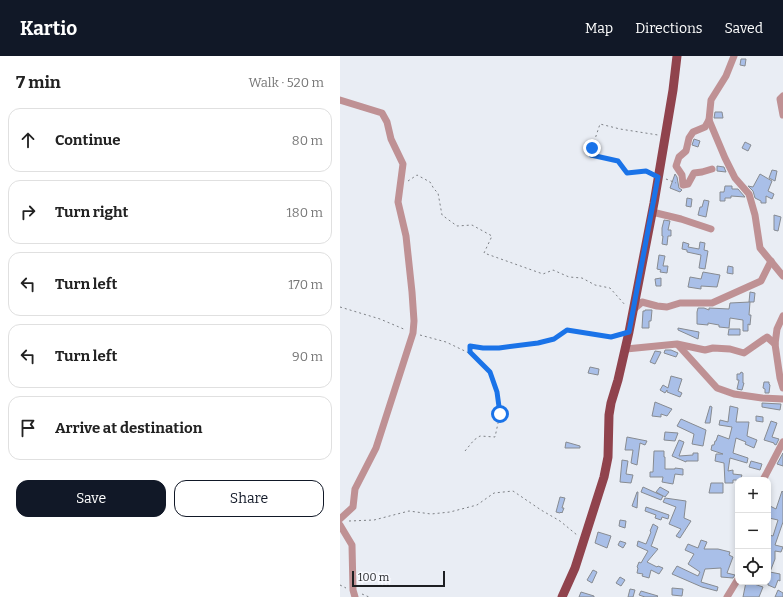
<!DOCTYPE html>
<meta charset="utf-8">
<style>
body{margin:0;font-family:Bitter,serif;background:#f6f6f6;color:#222}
.controls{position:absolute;right:12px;bottom:12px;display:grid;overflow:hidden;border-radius:8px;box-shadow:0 2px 6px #0003}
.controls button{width:36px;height:36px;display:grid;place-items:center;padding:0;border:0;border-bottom:1px solid #e0e0e0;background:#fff;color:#222;font:20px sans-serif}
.scale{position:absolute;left:12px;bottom:10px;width:93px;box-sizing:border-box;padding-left:4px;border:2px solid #1d1f22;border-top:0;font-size:11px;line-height:14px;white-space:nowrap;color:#1d1f22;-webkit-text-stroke:3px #f8faff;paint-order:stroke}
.stop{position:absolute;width:12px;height:12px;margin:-9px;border:3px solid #1a73e8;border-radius:50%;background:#fff}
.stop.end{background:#1a73e8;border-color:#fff;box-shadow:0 1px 4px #0008}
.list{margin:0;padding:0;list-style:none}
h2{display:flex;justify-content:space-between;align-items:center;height:52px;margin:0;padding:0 16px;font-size:17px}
h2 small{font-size:13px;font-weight:400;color:#767676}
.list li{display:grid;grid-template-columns:26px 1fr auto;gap:12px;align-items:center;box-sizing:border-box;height:64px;margin:0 8px 8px;padding:0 8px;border:1px solid #e0e0e0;border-radius:12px}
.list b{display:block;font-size:15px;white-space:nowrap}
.list em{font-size:13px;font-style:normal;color:#767676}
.actions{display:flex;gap:8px;padding:12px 16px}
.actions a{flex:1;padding:9px 0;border:1px solid #111827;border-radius:12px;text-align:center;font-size:14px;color:#111827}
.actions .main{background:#111827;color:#fff}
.icon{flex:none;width:22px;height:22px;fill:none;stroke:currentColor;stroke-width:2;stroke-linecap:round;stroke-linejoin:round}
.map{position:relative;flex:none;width:443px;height:541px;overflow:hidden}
header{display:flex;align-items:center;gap:24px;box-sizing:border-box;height:56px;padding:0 20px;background:#111827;color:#fff}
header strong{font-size:19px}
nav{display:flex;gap:22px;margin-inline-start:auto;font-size:14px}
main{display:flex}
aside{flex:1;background:#fff}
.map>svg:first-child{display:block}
.building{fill:#a9bfe8;stroke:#878b91}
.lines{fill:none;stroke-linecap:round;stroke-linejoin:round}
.path{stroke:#7d8085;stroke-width:1;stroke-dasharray:2 3;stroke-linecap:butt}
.minor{stroke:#bf9194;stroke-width:7}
.major{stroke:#90434d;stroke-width:9}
.route{stroke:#1a73e8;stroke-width:5}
</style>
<header>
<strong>Kartio</strong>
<nav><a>Map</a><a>Directions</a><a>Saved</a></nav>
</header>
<main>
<aside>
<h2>7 min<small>Walk · 520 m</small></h2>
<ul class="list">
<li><svg class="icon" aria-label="ahead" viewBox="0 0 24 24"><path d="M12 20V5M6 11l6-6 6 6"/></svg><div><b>Continue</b></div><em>80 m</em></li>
<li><svg class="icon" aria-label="right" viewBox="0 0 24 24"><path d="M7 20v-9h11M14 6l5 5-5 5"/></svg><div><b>Turn right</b></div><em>180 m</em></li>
<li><svg class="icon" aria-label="left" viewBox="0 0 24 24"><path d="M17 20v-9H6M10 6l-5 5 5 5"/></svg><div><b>Turn left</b></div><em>170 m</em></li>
<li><svg class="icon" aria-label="left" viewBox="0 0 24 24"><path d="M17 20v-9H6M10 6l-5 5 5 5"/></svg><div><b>Turn left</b></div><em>90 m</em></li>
<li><svg class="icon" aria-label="arrive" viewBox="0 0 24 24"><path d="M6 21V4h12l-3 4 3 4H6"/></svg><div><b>Arrive at destination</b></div></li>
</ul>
<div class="actions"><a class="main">Save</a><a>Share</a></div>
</aside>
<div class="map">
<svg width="443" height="541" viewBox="0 0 443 541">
<rect width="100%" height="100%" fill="#e9edf4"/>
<!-- building -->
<g class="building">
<path d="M 401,3 L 406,3 L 405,10 L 400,9 Z"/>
<path d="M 375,56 L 382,56 L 383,62 L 374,62 Z"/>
<path d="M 354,83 L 360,85 L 358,91 L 352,89 Z"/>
<path d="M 405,86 L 411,89 L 408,95 L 402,92 Z"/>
<path d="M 377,110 L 384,111 L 386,116 L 377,115 Z"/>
<path d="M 432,114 L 437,115 L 435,125 L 429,122 Z"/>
<path d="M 335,118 L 337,121 L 339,132 L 342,134 L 340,136 L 330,132 Z"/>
<path d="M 420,118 L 432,125 L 428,135 L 434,138 L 432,143 L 426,140 L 426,147 L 421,147 L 421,145 L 415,142 L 413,135 L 408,130 L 413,131 Z"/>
<path d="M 385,130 L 392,130 L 392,133 L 398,133 L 405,141 L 391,140 L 391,142 L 385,142 L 385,145 L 380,145 L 380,136 L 384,136 Z"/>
<path d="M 347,142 L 352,143 L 351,151 L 346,150 Z"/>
<path d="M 364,144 L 369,145 L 366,161 L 358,159 L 360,151 L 362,151 Z"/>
<path d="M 434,159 L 441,161 L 438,175 L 434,174 Z"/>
<path d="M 324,164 L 330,165 L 328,174 L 331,174 L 331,180 L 328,180 L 327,189 L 322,188 L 323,180 L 322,180 L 322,172 Z"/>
<path d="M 343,186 L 349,188 L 348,191 L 359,193 L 360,186 L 365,187 L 364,194 L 368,195 L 365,213 L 359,212 L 361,199 L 347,196 L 347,194 L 342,193 Z"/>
<path d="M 319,199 L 325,200 L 323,210 L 328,210 L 327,217 L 320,216 L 321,214 L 317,213 Z"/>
<path d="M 388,210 L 393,211 L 393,218 L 387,217 Z"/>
<path d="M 363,216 L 380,219 L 377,231 L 361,230 L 361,233 L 348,231 L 350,221 L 361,223 Z"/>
<path d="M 321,222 L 321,230 L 316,230 L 315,223 Z"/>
<path d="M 410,236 L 415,237 L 414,246 L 409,246 Z"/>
<path d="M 410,246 L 409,259 L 411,259 L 410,269 L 408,268 L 408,275 L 403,275 L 403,264 L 390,262 L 389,272 L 379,271 L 379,269 L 368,267 L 368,269 L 357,268 L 357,256 L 358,252 L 364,252 L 369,254 L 369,252 L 389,253 L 390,247 Z"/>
<path d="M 305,254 L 312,254 L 311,265 L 309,265 L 309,272 L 302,272 L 303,255 L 305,255 Z"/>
<path d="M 338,272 L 359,276 L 358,283 L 338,274 Z"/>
<path d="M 389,273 L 400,273 L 400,279 L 388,279 Z"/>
<path d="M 325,294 L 331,294 L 338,297 L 336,301 L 324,297 Z"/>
<path d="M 315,295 L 321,296 L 315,308 L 310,306 Z"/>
<path d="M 250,311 L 259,313 L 258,319 L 248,317 Z"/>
<path d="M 401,316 L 403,317 L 403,327 L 404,327 L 402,334 L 397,333 L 399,324 L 397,324 L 397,318 L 400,318 Z"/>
<path d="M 331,320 L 342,323 L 338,335 L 342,337 L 340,341 L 327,336 L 327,334 L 325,337 L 320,334 L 323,329 L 328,332 Z"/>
<path d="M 424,326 L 429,326 L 429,328 L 430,329 L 429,337 L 425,337 L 425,333 L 423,332 Z"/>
<path d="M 315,346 L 332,353 L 327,360 L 321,358 L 321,361 L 312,360 Z"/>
<path d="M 422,347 L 441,348 L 440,354 L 422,351 Z"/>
<path d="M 370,350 L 372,351 L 370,367 L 365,367 Z"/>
<path d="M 390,350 L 398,352 L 396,366 L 409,366 L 407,380 L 417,384 L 414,392 L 405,388 L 406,386 L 396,382 L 393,397 L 408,402 L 407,407 L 390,402 L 388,415 L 393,414 L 393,418 L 402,419 L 400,424 L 393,424 L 393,427 L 385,427 L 384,407 L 375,405 L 376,398 L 383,398 L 371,394 L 372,389 L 374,389 L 375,385 L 376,385 L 378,379 L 389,383 L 392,371 L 379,369 L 380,364 L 388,366 Z"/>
<path d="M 416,360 L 423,361 L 423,366 L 416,365 Z"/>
<path d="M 341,363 L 366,374 L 363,390 L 352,388 L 354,378 L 337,370 Z"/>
<path d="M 431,365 L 437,367 L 432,381 L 439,383 L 436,389 L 434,388 L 434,387 L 424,384 Z"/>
<path d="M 325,376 L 338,377 L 335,385 L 324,384 Z"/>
<path d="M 287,381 L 307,385 L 305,389 L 300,387 L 297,409 L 291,407 L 293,394 L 285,394 Z"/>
<path d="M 339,384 L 344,386 L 339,400 L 353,399 L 353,397 L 358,397 L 358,405 L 346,405 L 346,406 L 332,400 Z"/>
<path d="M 226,386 L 240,390 L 240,392 L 225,392 Z"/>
<path d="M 314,395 L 324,395 L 324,401 L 325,401 L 325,413 L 335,413 L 335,412 L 343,413 L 343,419 L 335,418 L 333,428 L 322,426 L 323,421 L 310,421 L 310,416 L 313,416 Z"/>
<path d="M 443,397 L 443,410 L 437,408 Z"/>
<path d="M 282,404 L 288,405 L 286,418 L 293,419 L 291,427 L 280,426 Z"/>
<path d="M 411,405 L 422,408 L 420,414 L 409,411 Z"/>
<path d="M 371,427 L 383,427 L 383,437 L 369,437 Z"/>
<path d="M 303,431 L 323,440 L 321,444 L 301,436 Z"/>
<path d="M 320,431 L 329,436 L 325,441 L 316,436 Z"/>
<path d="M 442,435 L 443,436 L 443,466 L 435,489 L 443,491 L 441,496 L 435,495 L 435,503 L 430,516 L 440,518 L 440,525 L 438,524 L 435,532 L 428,529 L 428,482 L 429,479 L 433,480 L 438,464 L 429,462 L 430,457 L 428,455 L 428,449 L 436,453 Z"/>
<path d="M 297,436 L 298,436 L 297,452 L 292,450 Z"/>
<path d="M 220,441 L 225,442 L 222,452 L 224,452 L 222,457 L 221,456 L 220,457 L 216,456 Z"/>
<path d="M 325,442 L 346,445 L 344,462 L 351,465 L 340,482 L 336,480 L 341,473 L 329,468 L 336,451 L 323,446 Z"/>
<path d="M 306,451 L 329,459 L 328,463 L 322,461 L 321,464 L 315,462 L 316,459 L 305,455 Z"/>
<path d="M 280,464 L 286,465 L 285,472 L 279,470 Z"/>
<path d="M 313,468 L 318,471 L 312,488 L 311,490 L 318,493 L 307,506 L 317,511 L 318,510 L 323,512 L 319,518 L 311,514 L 309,522 L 302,520 L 303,518 L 297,517 L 298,512 L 297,511 L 299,506 L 301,507 L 308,495 L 297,490 L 298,485 L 306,488 L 311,476 L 310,475 Z"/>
<path d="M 258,476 L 271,480 L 267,492 L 255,487 Z"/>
<path d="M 361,484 L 367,486 L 364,493 L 378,493 L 390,496 L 389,499 L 393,501 L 387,517 L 395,519 L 393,522 L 381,521 L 381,512 L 365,513 L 361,526 L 378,531 L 377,535 L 362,531 L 332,518 L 337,510 L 358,520 L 360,516 L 348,508 L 354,498 L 345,494 L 348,488 L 358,492 Z"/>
<path d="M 280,485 L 286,487 L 283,492 L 278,489 Z"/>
<path d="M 253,514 L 257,516 L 252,527 L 247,524 Z"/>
<path d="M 280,521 L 285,524 L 281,530 L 276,527 Z"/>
<path d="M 406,526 L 411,526 L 411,527 L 423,531 L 419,541 L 403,541 Z"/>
<path d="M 332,532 L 343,533 L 342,540 L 332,539 Z"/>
<path d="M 290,533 L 295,534 L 293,541 L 288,541 Z"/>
<path d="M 438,534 L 443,537 L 443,541 L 435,541 Z"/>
<path d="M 301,535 L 318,540 L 317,541 L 305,541 L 299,539 Z"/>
<path d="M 241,536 L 254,540 L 254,541 L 239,541 Z"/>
</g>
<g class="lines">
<!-- path -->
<g class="path">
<path d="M 310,117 L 306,115 L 287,117 L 278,105 L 251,99 L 252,92 L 260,68 L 280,73 L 318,79"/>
<path d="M 326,123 L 336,127"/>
<path d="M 68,125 L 77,119 L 90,126 L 94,133 L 98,137 L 102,159 L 117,170 L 132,169 L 152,180 L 144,197 L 203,218 L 213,214 L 229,221 L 242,222 L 255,229 L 270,232 L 286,250"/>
<path d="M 0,251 L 40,263 L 66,274"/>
<path d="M 80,279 L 106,286 L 129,297"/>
<path d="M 125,395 L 134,384 L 140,380 L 155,381 L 160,358 L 157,336 L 150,316 L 130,296 L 130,290 L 143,292 L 159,292 L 198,287 L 214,283 L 227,275 L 271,281 L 281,278"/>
<path d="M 9,465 L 34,464 L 69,455 L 91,458 L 110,456 L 137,449 L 154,437 L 173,435 L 201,454 L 220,465 L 237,479"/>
<path d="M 0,529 L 6,532"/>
<path d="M 22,538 L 29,541"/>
</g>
<!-- minor -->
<g class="minor">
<path d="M 394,0 L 386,20 L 371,44 L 369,64 L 385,102 L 395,122 L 409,138 L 415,159 L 420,192 L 443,220"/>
<path d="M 443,40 L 440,43 L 443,59"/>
<path d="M 0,44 L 42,57 L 47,66 L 51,83 L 63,108 L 58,146 L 66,180 L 72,236 L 74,265 L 73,277 L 36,392 L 15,433 L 13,451 L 0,463"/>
<path d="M 369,64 L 365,71 L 353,76 L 349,82 L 346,95 L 339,101 L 336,110 L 342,119 L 343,129 L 348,128 L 354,117 L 362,116 L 372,113"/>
<path d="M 312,156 L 341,163 L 371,173"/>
<path d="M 294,253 L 302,246 L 317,250 L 327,251 L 340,247 L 372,247 L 421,225 L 431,205"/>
<path d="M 443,260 L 437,273 L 435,288 L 440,322 L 443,332"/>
<path d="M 338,289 L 377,332 L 394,338 L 422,342 L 443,343"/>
<path d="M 286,293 L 337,288 L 365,294 L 373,292 L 390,293 L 404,297 L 427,281 L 435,288"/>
<path d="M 423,424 L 443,386"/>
<path d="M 0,469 L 12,489 L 13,534 L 15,541"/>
<path d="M 387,541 L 398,523"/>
</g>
<!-- major -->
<path class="major" d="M 222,541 L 235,512 L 264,421 L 268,401 L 269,359 L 271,347 L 278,324 L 289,276 L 314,147 L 333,34 L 337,0"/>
</g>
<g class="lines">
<!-- route -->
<path class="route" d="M 160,358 L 157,336 L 150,316 L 130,296 L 130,290 L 143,292 L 159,292 L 198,287 L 214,283 L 227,274 L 271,281 L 289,276 L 318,121 L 306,115 L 287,117 L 278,105 L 251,99 L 252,92"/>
</g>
</svg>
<div class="controls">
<button>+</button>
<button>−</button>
<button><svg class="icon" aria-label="locate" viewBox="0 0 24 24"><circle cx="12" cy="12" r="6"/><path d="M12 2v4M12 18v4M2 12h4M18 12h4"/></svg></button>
</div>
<div class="scale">100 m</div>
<div class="stop" style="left:160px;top:358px"></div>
<div class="stop end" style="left:252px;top:92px"></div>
</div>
</main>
